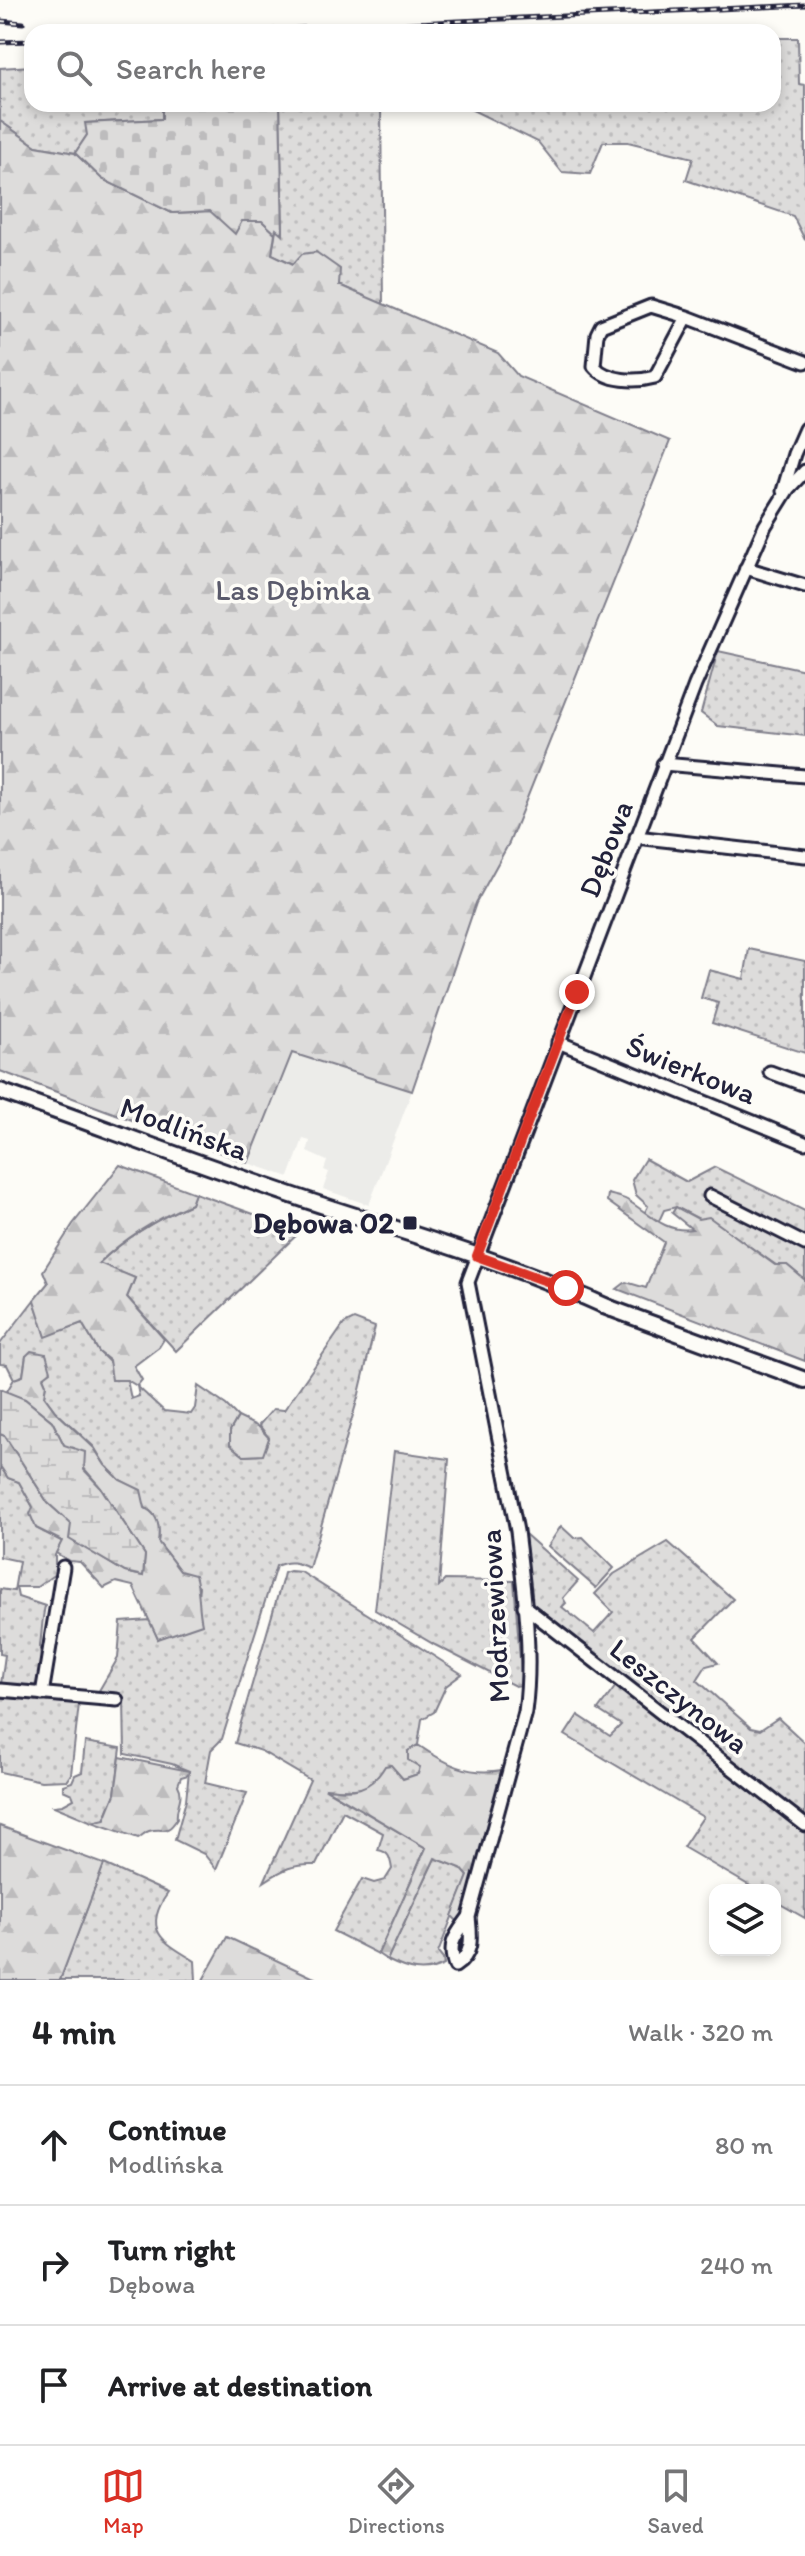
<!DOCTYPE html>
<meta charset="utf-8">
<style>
body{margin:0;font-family:Itim,sans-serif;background:#f2f2f2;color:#202124}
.controls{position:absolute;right:24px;bottom:24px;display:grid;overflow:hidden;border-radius:16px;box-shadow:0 4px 12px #0003}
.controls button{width:72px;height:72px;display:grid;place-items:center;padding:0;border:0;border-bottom:2px solid #e0e0e0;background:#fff;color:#202124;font:40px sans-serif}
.stop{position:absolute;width:24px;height:24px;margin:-18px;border:6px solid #d93025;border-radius:50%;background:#fff}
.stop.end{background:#d93025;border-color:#fff;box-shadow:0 2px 8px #0008}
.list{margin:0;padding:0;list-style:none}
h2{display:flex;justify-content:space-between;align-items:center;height:104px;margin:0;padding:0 32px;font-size:34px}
h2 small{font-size:26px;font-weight:400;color:#757577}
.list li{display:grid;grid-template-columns:52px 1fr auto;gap:24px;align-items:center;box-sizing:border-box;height:120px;padding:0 32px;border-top:2px solid #e0e0e0}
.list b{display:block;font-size:30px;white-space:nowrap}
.list p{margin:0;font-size:26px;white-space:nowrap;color:#757577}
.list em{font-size:26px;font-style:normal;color:#757577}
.icon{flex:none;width:44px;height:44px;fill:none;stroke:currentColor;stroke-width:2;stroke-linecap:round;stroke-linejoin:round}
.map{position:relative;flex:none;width:805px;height:1980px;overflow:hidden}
.search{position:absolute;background:#fff;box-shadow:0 4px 12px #0003;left:24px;right:24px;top:24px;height:88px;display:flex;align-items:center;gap:20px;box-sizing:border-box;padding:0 28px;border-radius:24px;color:#757577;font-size:30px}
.sheet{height:464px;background:#fff}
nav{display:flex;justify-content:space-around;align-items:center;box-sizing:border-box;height:112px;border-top:2px solid #e0e0e0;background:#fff;font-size:22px;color:#757577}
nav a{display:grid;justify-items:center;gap:4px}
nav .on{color:#d93025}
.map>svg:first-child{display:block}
.built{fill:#ecece9}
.grass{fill:url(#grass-dots);stroke:#807f8b;stroke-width:2}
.forest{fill:url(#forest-firs);stroke:#807f8b;stroke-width:2}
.wetland{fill:url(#wetland-marsh);stroke:#807f8b;stroke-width:2}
.cemetery{fill:url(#cemetery-stones);stroke:#807f8b;stroke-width:2}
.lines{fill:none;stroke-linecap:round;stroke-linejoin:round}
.minor-casing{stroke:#22223b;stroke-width:17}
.major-casing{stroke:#22223b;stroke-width:20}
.minor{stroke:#fdfcf7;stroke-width:11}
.major{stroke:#fdfcf7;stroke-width:14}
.rail-casing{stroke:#22223b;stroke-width:5}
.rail{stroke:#fdfcf7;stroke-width:2;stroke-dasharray:6;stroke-linecap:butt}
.route{stroke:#d93025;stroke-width:10}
.poi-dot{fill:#22223b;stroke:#fdfcf7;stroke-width:3}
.labels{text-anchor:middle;stroke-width:7;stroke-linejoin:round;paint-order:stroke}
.park-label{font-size:30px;fill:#5a5a6b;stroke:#fdfcf7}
.street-label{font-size:30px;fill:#22223b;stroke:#fdfcf7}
.poi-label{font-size:30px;font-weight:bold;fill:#22223b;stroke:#fdfcf7;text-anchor:end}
</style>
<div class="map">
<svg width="805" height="1980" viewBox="0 0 805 1980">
<defs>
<pattern id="grass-dots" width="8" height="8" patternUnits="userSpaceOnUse" patternTransform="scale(2)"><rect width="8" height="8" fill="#dddcdb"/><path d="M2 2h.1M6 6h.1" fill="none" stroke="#bdbcbd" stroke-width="1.8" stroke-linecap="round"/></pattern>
<pattern id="forest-firs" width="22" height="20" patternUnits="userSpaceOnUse" patternTransform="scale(2)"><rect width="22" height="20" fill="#dddcdb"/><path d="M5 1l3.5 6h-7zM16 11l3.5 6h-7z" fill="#bdbcbd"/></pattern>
<pattern id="wetland-marsh" width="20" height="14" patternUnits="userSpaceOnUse" patternTransform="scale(2)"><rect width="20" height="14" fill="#dddcdb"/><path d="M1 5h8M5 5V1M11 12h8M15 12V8" fill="none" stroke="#bdbcbd"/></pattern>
<pattern id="cemetery-stones" width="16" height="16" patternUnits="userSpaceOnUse" patternTransform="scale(2)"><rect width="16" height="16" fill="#dddcdb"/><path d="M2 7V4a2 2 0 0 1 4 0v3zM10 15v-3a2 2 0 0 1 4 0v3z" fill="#bdbcbd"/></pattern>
</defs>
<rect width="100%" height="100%" fill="#fdfcf7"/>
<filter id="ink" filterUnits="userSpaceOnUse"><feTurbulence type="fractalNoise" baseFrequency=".0125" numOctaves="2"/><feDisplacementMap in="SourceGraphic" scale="16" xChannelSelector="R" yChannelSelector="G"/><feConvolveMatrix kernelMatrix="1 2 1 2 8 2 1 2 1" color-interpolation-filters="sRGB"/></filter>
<g filter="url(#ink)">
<!-- built -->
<path class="built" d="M 292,1053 L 412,1091 L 369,1205 L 323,1189 L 329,1172 L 324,1170 L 327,1161 L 307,1152 L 310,1141 L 303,1139 L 289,1177 L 248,1163 Z"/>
<!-- grass -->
<g class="grass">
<path d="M 773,38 L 798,38 L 799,84 L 805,85 L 805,240 L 793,216 L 686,180 L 693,158 L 628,142 L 603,142 L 590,174 L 562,172 L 538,142 L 460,104 L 773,104 Z"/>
<path d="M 32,66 L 32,104 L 162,104 L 163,119 L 86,123 L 87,135 L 75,153 L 36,146 L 0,121 L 0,68 Z"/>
<path d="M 280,104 L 381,104 L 383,305 L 272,254 L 276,229 L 283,233 Z"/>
<path d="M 718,651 L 805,670 L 805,736 L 718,726 L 701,713 Z"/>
<path d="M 749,949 L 805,961 L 805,1053 L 712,1023 L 718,1003 L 701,998 L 709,970 L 744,979 Z"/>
<path d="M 645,1159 L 687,1182 L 715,1167 L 805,1211 L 805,1280 L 787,1265 L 776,1265 L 709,1218 L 699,1219 L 676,1207 L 664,1210 L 659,1221 L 644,1214 L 648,1206 L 636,1195 L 632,1180 Z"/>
<path d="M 195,1193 L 301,1231 L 176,1351 L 127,1297 L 135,1278 L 98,1264 C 126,1237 156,1219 191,1204 Z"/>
<path d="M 34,1300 L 46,1336 L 82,1323 L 99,1352 L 127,1380 L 131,1399 L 139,1396 L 137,1386 L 164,1411 L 191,1414 L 195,1408 L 198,1386 L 226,1405 L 238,1417 L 230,1431 L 244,1456 L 262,1455 L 269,1438 L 259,1425 L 273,1409 L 284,1410 L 344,1324 L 354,1319 L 375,1327 L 359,1394 L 309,1568 C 296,1562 289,1560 276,1566 L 222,1739 L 211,1750 L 205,1783 L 247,1793 L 216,1869 L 204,1854 L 175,1840 L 186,1800 L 189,1771 L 172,1764 L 125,1754 L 124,1699 L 97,1694 L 118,1658 L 121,1622 L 150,1620 L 158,1639 L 197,1602 L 199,1587 L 180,1571 L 158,1542 C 160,1527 159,1515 145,1508 L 140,1491 L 120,1480 L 105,1465 L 94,1447 L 55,1411 L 44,1396 L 46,1384 L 43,1377 L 49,1367 L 46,1354 L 26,1356 L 23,1376 L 14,1379 L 7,1365 L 0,1364 L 0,1344 Z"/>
<path d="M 394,1451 L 449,1459 L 439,1586 L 445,1580 L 514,1581 L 522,1685 L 515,1686 L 435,1645 L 375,1610 Z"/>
<path d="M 0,1466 L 8,1478 L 19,1482 L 33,1507 L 36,1528 L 63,1542 L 55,1555 L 55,1574 L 37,1587 L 16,1587 L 18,1597 L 45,1606 C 42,1619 42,1632 40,1645 C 39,1657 48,1674 34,1687 L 1,1684 L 5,1655 L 0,1654 L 0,1589 L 14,1591 L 19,1561 L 0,1557 Z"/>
<path d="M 561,1526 L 574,1538 L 583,1537 L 614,1568 L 596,1588 L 548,1546 Z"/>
<path d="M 525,1534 L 578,1581 L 563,1598 L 566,1603 L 562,1607 L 594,1633 L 613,1612 L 595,1594 L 614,1574 L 668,1542 L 733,1599 L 695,1638 L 718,1663 L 706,1666 L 697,1680 L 751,1728 L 760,1730 L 778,1718 L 805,1743 L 805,1918 L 775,1901 L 775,1890 L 757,1890 L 683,1847 L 703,1817 L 565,1735 L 578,1715 L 610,1736 L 621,1725 L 598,1710 L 619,1682 L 532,1611 Z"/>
<path d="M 290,1571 L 301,1572 L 462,1674 L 446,1686 L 434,1712 L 422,1719 L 418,1745 L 408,1751 L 420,1767 L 418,1774 L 403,1779 L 390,1765 L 385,1767 C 367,1797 354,1787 327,1790 L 426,1848 L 378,1954 L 333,1931 L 362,1879 L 374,1883 L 385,1880 L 392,1869 C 390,1857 389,1852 378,1850 L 383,1833 L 343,1811 L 316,1865 C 293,1864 283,1869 264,1882 L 310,1780 L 261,1751 L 235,1743 L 283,1577 L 284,1573 Z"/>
<path d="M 0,1697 L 79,1704 L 71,1774 L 67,1780 L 41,1781 L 0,1772 Z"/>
<path d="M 85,1742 L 121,1748 L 115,1794 L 104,1820 L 92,1822 L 54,1806 L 63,1805 L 74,1799 L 72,1794 L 63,1790 L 63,1785 L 72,1782 L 75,1775 L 82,1772 Z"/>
<path d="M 435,1858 L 461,1868 L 468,1876 L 438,1953 L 443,1959 L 444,1965 C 423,1975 407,1970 387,1960 Z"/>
<path d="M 104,1864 L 168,1893 C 141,1930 163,1942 195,1961 L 196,1980 L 60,1980 Z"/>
</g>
<!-- forest -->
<g class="forest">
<path d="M 0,121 L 36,146 L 75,153 L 102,179 L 172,213 L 210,211 L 242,221 L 262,221 L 275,233 L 272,254 L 293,264 L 302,254 L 316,252 L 340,269 L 339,285 L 498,353 L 518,376 L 670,441 L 509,843 L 476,903 L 412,1091 L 292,1053 L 248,1163 L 0,1071 Z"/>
<path d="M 120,1165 L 195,1193 L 191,1204 C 156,1219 126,1237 99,1263 L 135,1278 L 127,1297 L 164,1339 L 159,1347 L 134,1366 L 142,1380 L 137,1386 L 127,1380 L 112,1380 L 109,1360 L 99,1352 L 82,1323 L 46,1337 L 34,1300 L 48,1283 L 43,1271 L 73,1224 Z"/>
<path d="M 608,1194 C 614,1196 622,1197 627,1200 C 649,1213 664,1233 692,1229 L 672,1213 L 676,1207 L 698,1219 L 709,1217 L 775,1265 L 787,1265 L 805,1280 L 805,1361 L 617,1289 L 626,1282 L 646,1288 L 664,1242 L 607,1201 Z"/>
<path d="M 31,1351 L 46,1354 L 51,1371 L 43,1377 L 46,1384 L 44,1396 L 55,1411 L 94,1448 L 105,1465 L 120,1480 L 141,1490 L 145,1508 C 159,1515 160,1527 158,1542 L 180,1571 L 195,1575 C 200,1590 198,1607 202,1624 L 158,1639 L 133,1586 L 116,1582 L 104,1588 L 80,1562 L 69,1561 L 56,1553 L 62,1541 L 36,1528 L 30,1514 L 33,1507 L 19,1482 L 8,1478 L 0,1466 L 0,1434 L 5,1436 L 48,1503 L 72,1524 L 70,1539 L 125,1572 L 143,1576 L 145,1555 L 101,1488 L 64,1445 L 52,1421 L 25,1399 L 6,1393 L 14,1379 L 23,1376 L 26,1356 Z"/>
<path d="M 238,1417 L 259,1427 L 269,1438 L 263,1455 L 244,1456 L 230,1445 L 230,1431 Z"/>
<path d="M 418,1745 C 446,1764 468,1776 502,1770 L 470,1903 L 459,1923 L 452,1916 L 468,1876 L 461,1868 L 435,1858 L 387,1960 L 378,1954 L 426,1848 L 325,1788 C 353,1791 369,1793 385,1766 L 391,1765 L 403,1779 L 418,1774 L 420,1767 L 408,1760 L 408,1751 Z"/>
<path d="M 120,1757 L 189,1771 L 188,1775 L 181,1777 L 178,1785 C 185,1797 175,1806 177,1819 C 166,1836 164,1827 149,1831 C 145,1832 142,1836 138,1838 L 92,1822 L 105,1819 L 115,1794 Z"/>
<path d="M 0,1826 L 104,1864 L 60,1980 L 0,1980 Z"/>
<path d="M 227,1937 L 312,1977 L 320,1980 L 203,1980 Z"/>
</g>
<!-- wetland -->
<path class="wetland" d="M 0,1389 L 25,1399 L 52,1421 L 64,1445 L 85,1452 L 84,1470 L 101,1488 L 145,1555 L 143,1576 L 125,1572 L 69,1539 L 71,1524 L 48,1503 L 5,1436 L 0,1434 Z"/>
<!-- cemetery -->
<path class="cemetery" d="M 162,104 L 280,104 L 283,235 L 276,229 L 275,233 L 262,221 L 242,221 L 235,234 L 210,211 L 172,213 L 102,179 L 75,153 L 87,135 L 85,123 L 162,119 Z"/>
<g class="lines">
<defs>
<g id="minor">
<path d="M 687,317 L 651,306 L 601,326 L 597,334 L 594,366 C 607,382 637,382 655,377 L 687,317 L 805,362"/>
<path d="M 783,491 L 794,454 L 805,429"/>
<path d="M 746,568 L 805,586"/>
<path d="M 663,764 L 805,776"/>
<path d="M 636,837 L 805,856"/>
<path d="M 558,1042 L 805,1143"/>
<path d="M 770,1072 L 805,1085"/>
<path d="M 710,1196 L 805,1244"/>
<path d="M 524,1606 L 805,1825"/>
<path d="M 0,1690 L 117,1700"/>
<path d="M 42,1694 L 63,1567"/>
<path d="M 469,1917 C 456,1935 447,1943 455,1966 C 474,1954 471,1937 469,1917 L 525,1712 C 533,1653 524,1589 517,1531 L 468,1282 L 695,685 L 765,526 L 788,489 L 805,471"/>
</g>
<g id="major">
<path d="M 0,1091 C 116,1132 232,1177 349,1214 C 438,1242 527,1270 612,1309"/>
<path d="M 604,1306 L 805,1380"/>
</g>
</defs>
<!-- minor casing -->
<use href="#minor" class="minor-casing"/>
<!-- major casing -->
<use href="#major" class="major-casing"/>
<!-- minor -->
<use href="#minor" class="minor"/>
<!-- major -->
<use href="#major" class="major"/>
<defs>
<g id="rail">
<path d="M 0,21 L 23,23"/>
<path d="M 217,32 L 805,5"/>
<path d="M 0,42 L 32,41"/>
</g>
</defs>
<!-- rail casing -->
<use href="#rail" class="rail-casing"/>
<!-- rail -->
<use href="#rail" class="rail"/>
</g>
</g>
<g class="lines" filter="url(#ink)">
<!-- route -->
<path class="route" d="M 566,1288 L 477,1256 L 577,992"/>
</g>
<!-- markers -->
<rect class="poi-dot" x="402" y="1215" width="16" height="16" rx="4"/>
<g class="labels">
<!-- park labels -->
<g class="park-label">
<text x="293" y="600">Las Dębinka</text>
</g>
<!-- street labels -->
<g class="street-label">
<text transform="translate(606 849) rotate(-69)" y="10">Dębowa</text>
<text transform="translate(691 1070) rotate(22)" y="10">Świerkowa</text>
<text transform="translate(184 1129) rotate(20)" y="10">Modlińska</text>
<text transform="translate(495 1616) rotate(-93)" y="10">Modrzewiowa</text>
<text transform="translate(679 1696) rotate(38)" y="10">Leszczynowa</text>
</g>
<!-- poi labels -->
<g class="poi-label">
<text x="394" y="1233">Dębowa 02</text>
</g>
</g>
</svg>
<div class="controls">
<button><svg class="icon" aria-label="layers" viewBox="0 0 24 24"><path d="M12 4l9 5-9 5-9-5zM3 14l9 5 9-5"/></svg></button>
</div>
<div class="stop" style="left:566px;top:1288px"></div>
<div class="stop end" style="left:577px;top:992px"></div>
<div class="search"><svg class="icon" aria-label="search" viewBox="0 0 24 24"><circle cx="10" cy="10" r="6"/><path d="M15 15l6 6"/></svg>Search here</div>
</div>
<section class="sheet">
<h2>4 min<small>Walk · 320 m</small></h2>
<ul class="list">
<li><svg class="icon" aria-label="ahead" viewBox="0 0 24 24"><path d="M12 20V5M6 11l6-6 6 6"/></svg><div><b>Continue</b><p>Modlińska</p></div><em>80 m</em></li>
<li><svg class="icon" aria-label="right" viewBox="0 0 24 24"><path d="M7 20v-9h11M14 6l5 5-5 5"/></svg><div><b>Turn right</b><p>Dębowa</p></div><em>240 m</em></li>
<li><svg class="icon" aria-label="arrive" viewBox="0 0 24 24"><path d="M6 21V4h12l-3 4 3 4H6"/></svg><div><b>Arrive at destination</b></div></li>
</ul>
</section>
<nav>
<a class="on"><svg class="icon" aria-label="map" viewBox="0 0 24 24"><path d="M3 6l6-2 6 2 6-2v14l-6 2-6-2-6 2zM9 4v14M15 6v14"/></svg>Map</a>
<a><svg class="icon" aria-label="directions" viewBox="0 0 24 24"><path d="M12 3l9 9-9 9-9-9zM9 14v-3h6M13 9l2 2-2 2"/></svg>Directions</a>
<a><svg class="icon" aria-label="saved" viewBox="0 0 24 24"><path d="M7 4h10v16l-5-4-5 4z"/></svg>Saved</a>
</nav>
